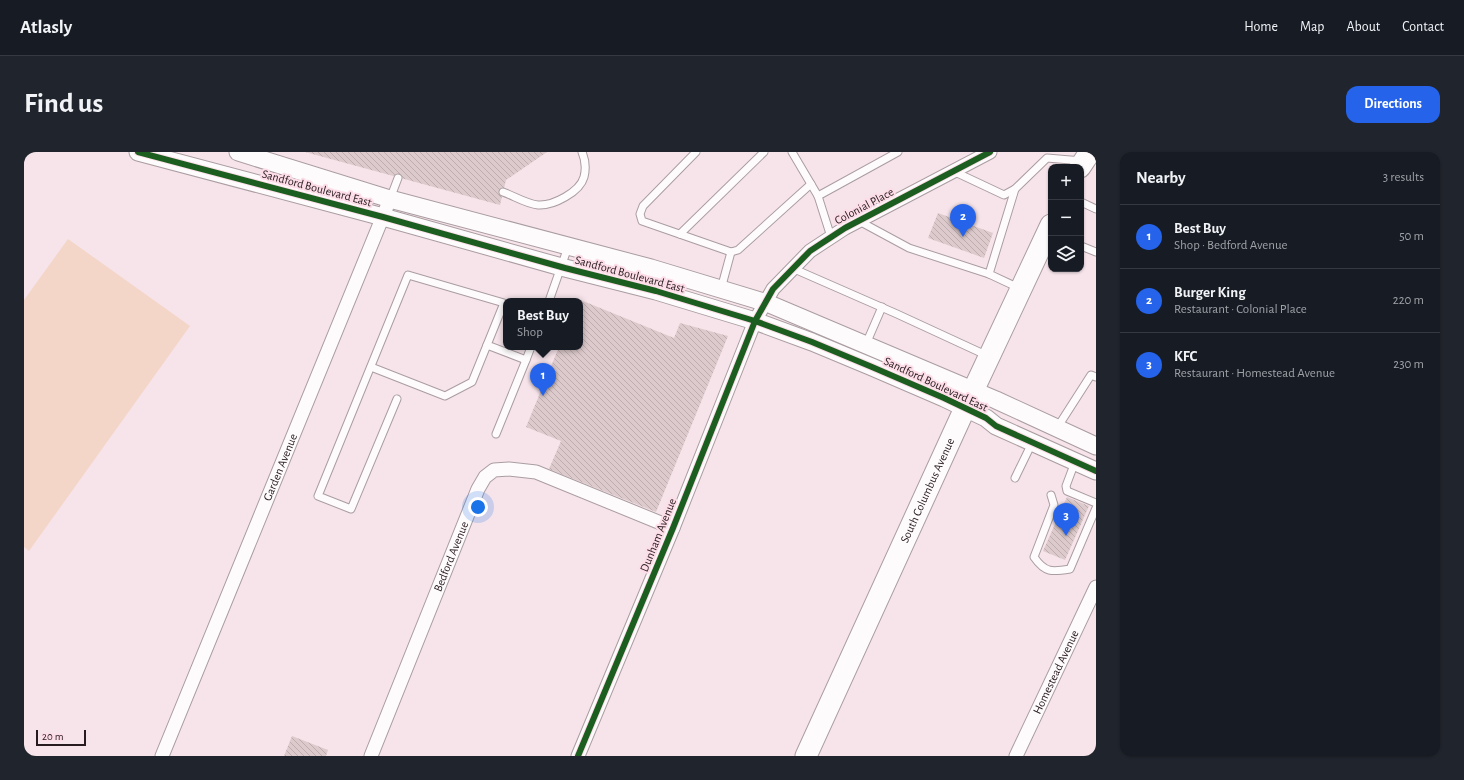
<!DOCTYPE html>
<meta charset="utf-8">
<style>
body{margin:0;font-family:"Alegreya Sans",sans-serif;background:#20242c;color:#f1f3f6}
.controls{position:absolute;right:12px;top:12px;display:grid;overflow:hidden;border-radius:8px;box-shadow:0 1px 3px #0004}
.controls button{width:36px;height:36px;display:grid;place-items:center;padding:0;border:0;border-bottom:1px solid #363941;background:#171b24;color:#f1f3f6;font:20px sans-serif}
.scale{position:absolute;left:12px;bottom:10px;width:50px;box-sizing:border-box;padding-left:4px;border:2px solid #271b1f;border-top:0;font-size:11px;line-height:14px;white-space:nowrap;color:#271b1f;-webkit-text-stroke:3px #fddde7;paint-order:stroke}
.you{position:absolute;left:454px;top:355px;width:14px;height:14px;margin:-10px;border:3px solid #fff;border-radius:50%;background:#1a73e8;box-shadow:0 0 0 6px #1a73e833}
.badge{display:grid;place-items:center;width:26px;height:26px;border-radius:50%;background:#2563eb;color:#fff;font-size:13px;font-weight:700}
.pin{position:absolute;translate:-50% -33px;filter:drop-shadow(0 1px 2px #0008)}
.pin::after{content:'';position:absolute;top:21px;width:14px;height:12px;background:inherit;clip-path:polygon(0 0,100% 0,50% 100%)}
.popup{position:absolute;left:479px;top:146px;width:80px;height:52px;box-sizing:border-box;display:grid;place-content:center;border-radius:8px;background:#171b24;filter:drop-shadow(0 1px 3px #0005);font-size:13px;white-space:nowrap;color:#9ea1a6}
.popup b{font-size:15px;color:#f1f3f6}
.popup::after{content:'';position:absolute;left:50%;top:100%;margin-left:-8px;border:8px solid transparent;border-top-color:#171b24}
.list{margin:0;padding:0;list-style:none}
h2{display:flex;justify-content:space-between;align-items:center;height:52px;margin:0;padding:0 16px;font-size:17px}
h2 small{font-size:13px;font-weight:400;color:#9ea1a6}
.list li{display:grid;grid-template-columns:26px 1fr auto;gap:12px;align-items:center;box-sizing:border-box;height:64px;padding:0 16px;border-top:1px solid #363941}
.list b{display:block;font-size:15px;white-space:nowrap}
.list p{margin:0;font-size:13px;white-space:nowrap;color:#9ea1a6}
.list em{font-size:13px;font-style:normal;color:#9ea1a6}
.icon{flex:none;width:22px;height:22px;fill:none;stroke:currentColor;stroke-width:2;stroke-linecap:round;stroke-linejoin:round}
.map{position:relative;flex:none;width:1072px;height:604px;overflow:hidden;border-radius:12px}
header{display:flex;align-items:center;gap:24px;box-sizing:border-box;height:56px;padding:0 20px;background:#171b24;border-bottom:1px solid #363941}
header strong{font-size:19px}
nav{display:flex;gap:22px;margin-inline-start:auto;font-size:14px}
.intro{display:flex;align-items:center;justify-content:space-between;box-sizing:border-box;height:96px;padding:0 24px}
h1{margin:0;font-size:28px}
.button{padding:10px 18px;border-radius:12px;background:#2563eb;color:#fff;font-size:14px;font-weight:700}
main{display:flex;gap:24px;padding:0 24px}
aside{flex:1;background:#171b24;border-radius:12px;box-shadow:0 1px 3px #0004}
.map>svg:first-child{display:block}
.green{fill:#f4d6c8}
.building{fill:url(#building-back-hatch)}
.lines{fill:none;stroke-linecap:round;stroke-linejoin:round}
.service-casing{stroke:#aa9da1;stroke-width:9}
.minor-casing{stroke:#aa9da1;stroke-width:15}
.tertiary-casing{stroke:#aa9da1;stroke-width:19}
.primary-casing{stroke:#aa9da1;stroke-width:23}
.service{stroke:#fefbfc;stroke-width:7}
.minor{stroke:#fefbfc;stroke-width:13}
.tertiary{stroke:#fefbfc;stroke-width:17}
.primary{stroke:#fefbfc;stroke-width:21}
.cycleway-casing{stroke:#fddde7;stroke-width:8}
.cycleway{stroke:#1b5e20;stroke-width:6}
.labels{text-anchor:middle;stroke-width:4;stroke-linejoin:round;paint-order:stroke}
.street-label{font-size:12px;fill:#271b1f;stroke:#fddde7}
</style>
<header>
<strong>Atlasly</strong>
<nav><a>Home</a><a>Map</a><a>About</a><a>Contact</a></nav>
</header>
<div class="intro"><h1>Find us</h1><a class="button">Directions</a></div>
<main>
<div class="map">
<svg width="1072" height="604" viewBox="0 0 1072 604">
<defs>
<pattern id="building-back-hatch" width="6" height="6" patternUnits="userSpaceOnUse"><rect width="6" height="6" fill="#ddcacc"/><path d="M-1 5l2 2M0 0l6 6M5-1l2 2" fill="none" stroke="#beadaf"/></pattern>
</defs>
<rect width="100%" height="100%" fill="#f6e4ea"/>
<!-- green -->
<path class="green" d="M 44,87 L 166,174 L 5,399 L 0,395 L 0,148 Z"/>
<!-- building -->
<g class="building">
<path d="M 281,0 L 523,0 L 482,28 L 476,53 Z"/>
<path d="M 914,61 L 969,81 L 960,106 L 904,86 Z"/>
<path d="M 554,147 L 650,186 L 656,171 L 704,184 L 632,360 L 525,317 L 537,289 L 502,275 L 535,195 L 556,195 L 556,149 L 554,149 Z"/>
<path d="M 1043,345 L 1065,354 L 1041,408 L 1019,399 Z"/>
<path d="M 268,584 L 304,598 L 302,604 L 260,604 Z"/>
</g>
<g class="lines">
<defs>
<g id="service">
<path d="M 672,0 L 619,54 L 616,62 L 618,69 L 707,100 L 714,98 L 787,32"/>
<path d="M 768,0 L 794,44 L 807,85"/>
<path d="M 929,19 L 980,43 L 991,37"/>
<path d="M 479,40 C 490,44 503,52 514,53 C 529,54 556,40 560,25 C 562,17 561,7 558,0"/>
<path d="M 794,44 L 874,0"/>
<path d="M 366,47 L 374,26"/>
<path d="M 1057,50 L 1072,57"/>
<path d="M 835,69 L 885,96 L 965,122"/>
<path d="M 656,82 L 740,0"/>
<path d="M 1057,94 L 1072,100"/>
<path d="M 768,116 L 873,162 L 964,204"/>
<path d="M 995,136 L 965,122 L 991,37 L 1023,6 L 1058,9"/>
<path d="M 697,137 L 707,100"/>
<path d="M 525,149 L 544,95"/>
<path d="M 842,192 L 858,155"/>
<path d="M 347,215 L 421,244 L 448,230 L 463,193"/>
<path d="M 373,247 L 327,357 L 294,344 L 384,123 L 480,151 L 463,193 L 502,208 L 507,195"/>
<path d="M 1033,276 L 1067,223 L 1072,225"/>
<path d="M 472,282 L 502,208"/>
<path d="M 1051,310 L 1042,334 L 1043,339 L 1072,351"/>
<path d="M 991,326 L 1008,291"/>
<path d="M 1027,343 L 1030,353 L 1010,405 C 1021,421 1028,420 1046,417 L 1072,356"/>
</g>
<g id="minor">
<path id="s1" d="M 138,604 L 366,47"/>
<path id="s2" d="M 347,604 L 454,337 L 461,325 L 470,318 L 485,317 L 512,320 L 649,376"/>
<path d="M 554,604 L 649,376 L 731,169 L 749,137 L 786,99 L 821,76 L 966,0"/>
<path id="s3" d="M 992,604 L 1072,435"/>
</g>
<g id="tertiary">
<path d="M 114,0 L 359,65 L 541,116 L 632,139 L 731,169 L 788,190 L 848,215 L 920,246 L 962,266 L 972,274 L 1072,319"/>
<path d="M 214,0 L 366,47 L 627,116 L 743,151 L 972,248 L 1072,294"/>
</g>
<g id="primary">
<path d="M 1056,15 L 1066,0"/>
<path id="s4" d="M 782,604 L 941,256 L 1027,73"/>
</g>
</defs>
<!-- service casing -->
<use href="#service" class="service-casing"/>
<!-- minor casing -->
<use href="#minor" class="minor-casing"/>
<!-- tertiary casing -->
<use href="#tertiary" class="tertiary-casing"/>
<!-- primary casing -->
<use href="#primary" class="primary-casing"/>
<!-- service -->
<use href="#service" class="service"/>
<!-- minor -->
<use href="#minor" class="minor"/>
<!-- tertiary -->
<use href="#tertiary" class="tertiary"/>
<!-- primary -->
<use href="#primary" class="primary"/>
<defs>
<g id="cycleway">
<path d="M 114,0 L 359,65 L 541,116 L 632,139 L 731,169 L 788,190 L 848,215 L 920,246 L 962,266 L 972,274 L 1072,319"/>
<path d="M 554,604 L 649,376 L 731,169 L 749,137 L 786,99 L 821,76 L 966,0"/>
</g>
</defs>
<!-- cycleway casing -->
<use href="#cycleway" class="cycleway-casing"/>
<!-- cycleway -->
<use href="#cycleway" class="cycleway"/>
</g>
<g class="labels">
<!-- street labels -->
<g class="street-label">
<text transform="translate(293 36) rotate(15)" y="4">Sandford Boulevard East</text>
<text transform="translate(840 54) rotate(-28)" y="4">Colonial Place</text>
<text transform="translate(606 122) rotate(15)" y="4">Sandford Boulevard East</text>
<text transform="translate(912 232) rotate(25)" y="4">Sandford Boulevard East</text>
<text dy="4" stroke="none"><textPath href="#s1" startOffset="312">Garden Avenue</textPath></text>
<text dy="4" stroke="none"><textPath href="#s4" startOffset="292">South Columbus Avenue</textPath></text>
<text transform="translate(634 383) rotate(-68)" y="4">Dunham Avenue</text>
<text dy="4" stroke="none"><textPath href="#s2" startOffset="215">Bedford Avenue</textPath></text>
<text dy="4" stroke="none"><textPath href="#s3" startOffset="93">Homestead Avenue</textPath></text>
</g>
</g>
</svg>
<div class="controls">
<button>+</button>
<button>−</button>
<button><svg class="icon" aria-label="layers" viewBox="0 0 24 24"><path d="M12 4l9 5-9 5-9-5zM3 14l9 5 9-5"/></svg></button>
</div>
<div class="scale">20 m</div>
<div class="you"></div>
<div class="pin badge" style="left:519px;top:244px">1</div>
<div class="popup"><b>Best Buy</b>Shop</div>
<div class="pin badge" style="left:939px;top:85px">2</div>
<div class="pin badge" style="left:1042px;top:384px">3</div>
</div>
<aside>
<h2>Nearby<small>3 results</small></h2>
<ul class="list">
<li><span class="badge">1</span><div><b>Best Buy</b><p>Shop · Bedford Avenue</p></div><em>50 m</em></li>
<li><span class="badge">2</span><div><b>Burger King</b><p>Restaurant · Colonial Place</p></div><em>220 m</em></li>
<li><span class="badge">3</span><div><b>KFC</b><p>Restaurant · Homestead Avenue</p></div><em>230 m</em></li>
</ul>
</aside>
</main>
